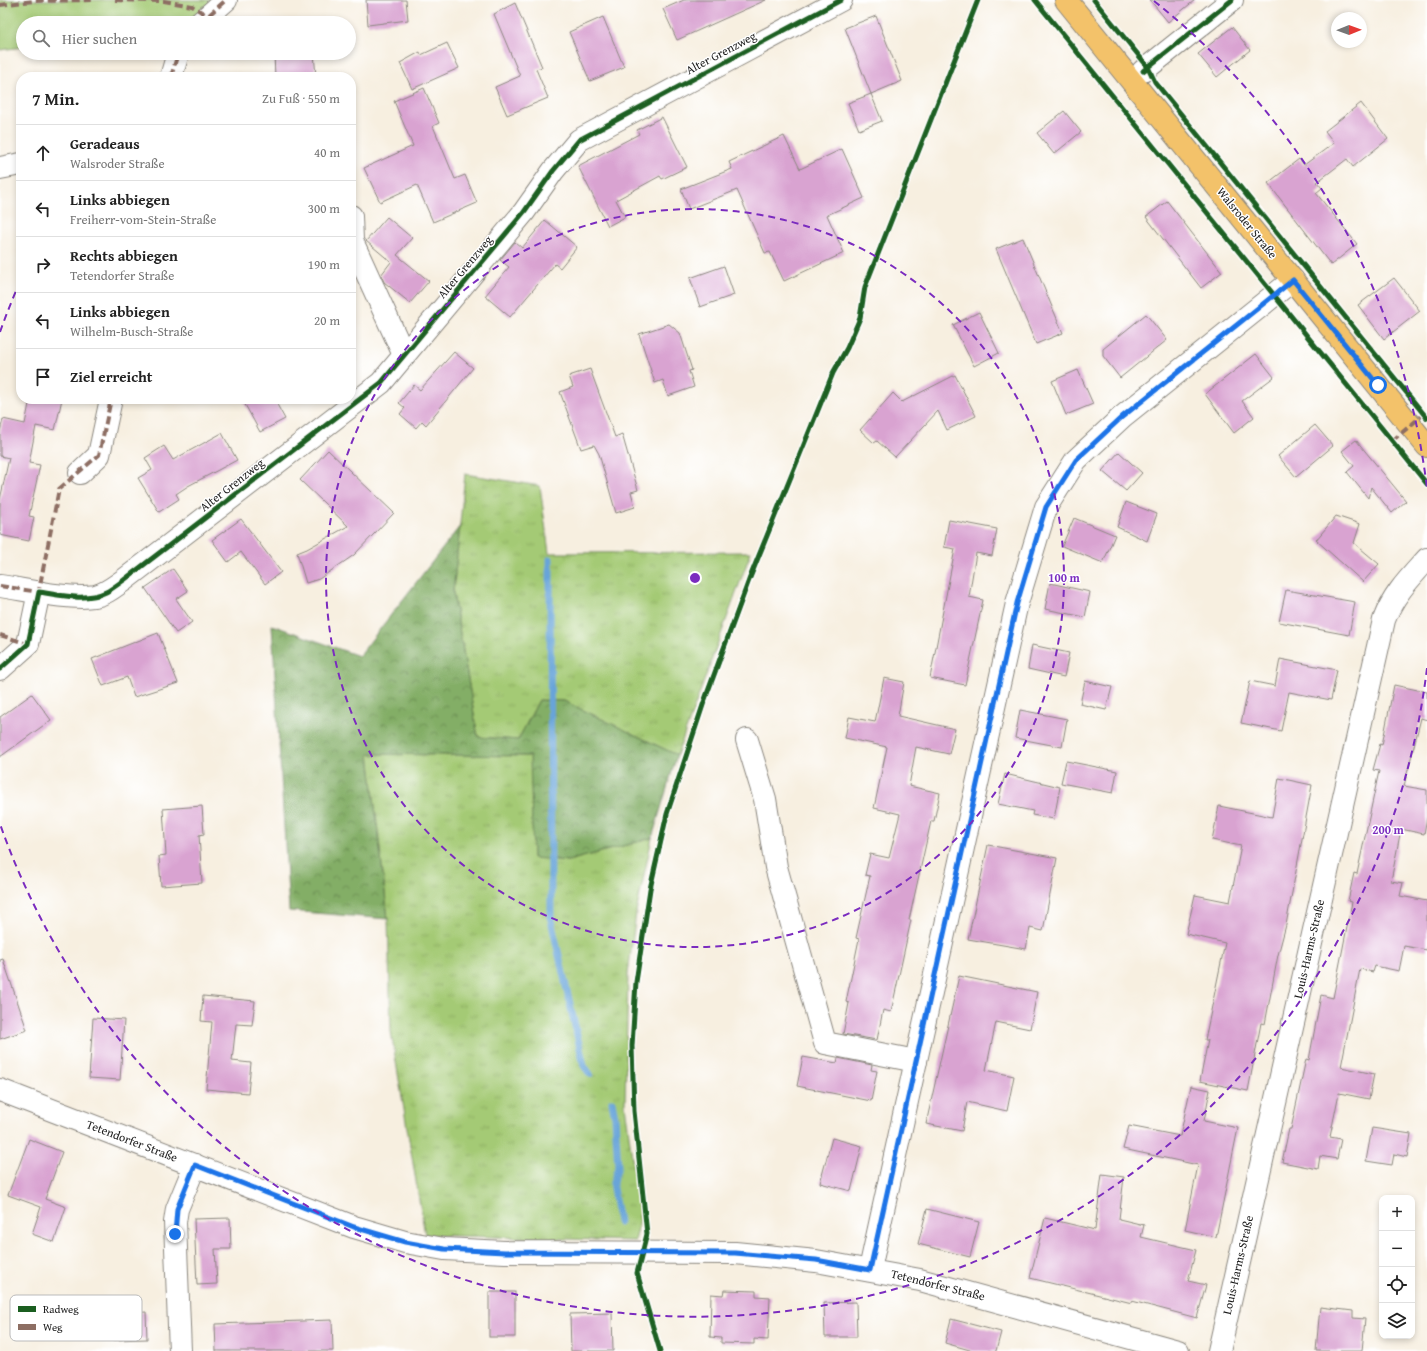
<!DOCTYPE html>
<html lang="de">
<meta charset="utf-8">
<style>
body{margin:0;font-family:"Gentium Book Plus",serif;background:#f6f6f6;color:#222}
.controls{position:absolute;right:12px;bottom:12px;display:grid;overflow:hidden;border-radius:8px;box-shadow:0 2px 6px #0003}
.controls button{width:36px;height:36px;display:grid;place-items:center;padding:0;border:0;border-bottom:1px solid #e0e0e0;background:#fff;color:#222;font:20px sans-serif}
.compass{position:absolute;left:1331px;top:12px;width:36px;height:36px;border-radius:50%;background:#fff;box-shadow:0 2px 6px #0003;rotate:89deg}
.stop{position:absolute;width:12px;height:12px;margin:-9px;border:3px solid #1a73e8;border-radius:50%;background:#fff}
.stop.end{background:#1a73e8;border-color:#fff;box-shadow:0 1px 4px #0008}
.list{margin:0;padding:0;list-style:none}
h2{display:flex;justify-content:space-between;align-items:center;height:52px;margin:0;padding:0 16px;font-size:17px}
h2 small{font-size:13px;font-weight:400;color:#767676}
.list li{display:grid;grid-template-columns:26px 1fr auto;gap:12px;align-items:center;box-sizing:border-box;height:56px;padding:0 16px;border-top:1px solid #e0e0e0}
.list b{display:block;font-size:15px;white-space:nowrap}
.list p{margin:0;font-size:13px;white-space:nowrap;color:#767676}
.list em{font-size:13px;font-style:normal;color:#767676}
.icon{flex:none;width:22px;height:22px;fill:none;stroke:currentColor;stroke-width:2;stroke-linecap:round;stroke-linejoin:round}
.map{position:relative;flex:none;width:1427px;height:1351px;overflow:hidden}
.search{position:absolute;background:#fff;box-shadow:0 2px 6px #0003;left:16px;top:16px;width:340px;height:44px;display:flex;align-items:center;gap:10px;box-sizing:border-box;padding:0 14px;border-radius:22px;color:#767676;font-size:15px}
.panel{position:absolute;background:#fff;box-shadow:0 2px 6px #0003;left:16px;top:72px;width:340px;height:332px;border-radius:16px}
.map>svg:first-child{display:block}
.grass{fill:url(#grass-tufts);stroke:#607348}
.forest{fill:url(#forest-crowns);stroke:#506541}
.park{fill:#a4ca74;stroke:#607348}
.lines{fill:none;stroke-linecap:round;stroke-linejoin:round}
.stream{stroke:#68a4d9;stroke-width:7}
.building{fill:#d9a3d1}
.minor-casing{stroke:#8a867e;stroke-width:24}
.major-casing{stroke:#8a867e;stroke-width:24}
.minor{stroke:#fff;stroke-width:22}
.major{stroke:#f3c26a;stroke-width:22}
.quiet{stroke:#8d6e63;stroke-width:4;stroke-dasharray:8 4;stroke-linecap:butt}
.cycleway-casing{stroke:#fff;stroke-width:8}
.cycleway{stroke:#1b5e20;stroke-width:5}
.route{stroke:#1a73e8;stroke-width:5}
.ring{fill:none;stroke:#7b2cbf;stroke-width:2;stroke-dasharray:7 5}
.labels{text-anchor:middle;stroke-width:3;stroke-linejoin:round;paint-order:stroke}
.street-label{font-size:12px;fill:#1c1c1c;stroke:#fff}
.key{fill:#fff;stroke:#bbb;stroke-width:1}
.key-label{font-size:11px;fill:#1c1c1c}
.centre{fill:#7b2cbf;stroke:#fff;stroke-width:2}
.ring-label{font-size:12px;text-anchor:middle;font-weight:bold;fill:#7b2cbf;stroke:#fff;stroke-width:3;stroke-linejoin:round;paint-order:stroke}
</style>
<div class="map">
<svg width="1427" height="1351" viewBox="0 0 1427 1351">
<defs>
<pattern id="grass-tufts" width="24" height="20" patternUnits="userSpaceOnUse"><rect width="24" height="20" fill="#a4ca74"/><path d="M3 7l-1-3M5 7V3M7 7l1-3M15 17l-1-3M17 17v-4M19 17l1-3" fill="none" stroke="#8dad64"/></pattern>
<pattern id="forest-crowns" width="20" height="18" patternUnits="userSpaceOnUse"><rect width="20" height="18" fill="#83ae66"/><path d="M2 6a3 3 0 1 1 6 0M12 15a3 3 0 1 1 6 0" fill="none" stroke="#6a8d53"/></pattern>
</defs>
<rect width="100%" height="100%" fill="#fff"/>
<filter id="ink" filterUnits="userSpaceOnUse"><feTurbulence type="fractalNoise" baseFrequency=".025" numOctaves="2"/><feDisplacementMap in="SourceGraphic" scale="8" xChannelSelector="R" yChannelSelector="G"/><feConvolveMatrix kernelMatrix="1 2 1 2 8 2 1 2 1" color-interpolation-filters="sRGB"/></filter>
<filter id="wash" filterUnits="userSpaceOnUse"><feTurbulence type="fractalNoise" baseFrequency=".012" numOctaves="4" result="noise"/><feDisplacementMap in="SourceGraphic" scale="16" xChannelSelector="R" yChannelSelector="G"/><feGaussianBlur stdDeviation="0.9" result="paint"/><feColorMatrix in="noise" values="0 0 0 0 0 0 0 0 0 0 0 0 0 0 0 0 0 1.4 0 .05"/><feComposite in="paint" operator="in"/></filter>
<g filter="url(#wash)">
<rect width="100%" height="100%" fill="#f7efe0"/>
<!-- grass -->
<g class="grass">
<path d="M 465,474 L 540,486 L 549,553 L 751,552 L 677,755 L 564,701 L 539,700 L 518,740 L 478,737 L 453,593 Z"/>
<path d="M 369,754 L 531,756 L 533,857 L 568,861 L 652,838 L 636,913 L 628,974 L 625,1104 L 640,1220 L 635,1241 L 425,1235 L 391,1032 L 388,919 Z"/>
</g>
<!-- forest -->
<path class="forest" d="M 460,526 L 453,593 L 478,737 L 518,740 L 539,700 L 564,701 L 677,755 L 652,838 L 568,861 L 533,858 L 530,756 L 369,754 L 388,919 L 289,911 L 272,625 L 359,656 Z"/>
<!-- park -->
<path class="park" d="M 0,0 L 218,0 L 193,23 L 23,23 L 23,47 L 0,50 Z"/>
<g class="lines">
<!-- stream -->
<g class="stream">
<path d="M 550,559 L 551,920 L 584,1066 L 590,1074"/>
<path d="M 612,1102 L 615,1117 L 618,1167 L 613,1182 L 613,1188 L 619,1222"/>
</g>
</g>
<g id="blocks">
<!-- building -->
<g class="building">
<path d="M 366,0 L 406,0 L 408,20 L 368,25 Z"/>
<path d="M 684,0 L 766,0 L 677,40 L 663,9 Z"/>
<path d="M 1150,0 L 1195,0 L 1168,22 Z"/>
<path d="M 515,3 L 542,67 L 536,69 L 548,98 L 507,115 L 495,87 L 520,76 L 494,14 Z"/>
<path d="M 876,16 L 902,81 L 871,94 L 845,28 Z"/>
<path d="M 603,17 L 624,67 L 590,81 L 569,32 Z"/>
<path d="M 1232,27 L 1250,50 L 1217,77 L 1198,54 Z"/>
<path d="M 447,43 L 459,68 L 412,89 L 400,63 L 420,52 L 421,55 Z"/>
<path d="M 274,53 L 314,53 L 316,77 L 275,77 Z"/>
<path d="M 424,88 L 439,123 L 433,126 L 455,179 L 465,175 L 477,203 L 433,222 L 417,185 L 380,202 L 364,168 L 413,146 L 394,101 Z"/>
<path d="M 871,94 L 882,121 L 859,130 L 848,103 Z"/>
<path d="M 1361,103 L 1388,139 L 1353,167 L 1347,159 L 1317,182 L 1322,188 L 1316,193 L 1357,244 L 1331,265 L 1268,183 L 1299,159 L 1304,165 L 1334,143 L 1325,131 Z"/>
<path d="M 1064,111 L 1081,132 L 1054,154 L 1037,133 Z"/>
<path d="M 662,117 L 687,167 L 662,179 L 660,176 L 616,200 L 625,217 L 608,226 L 578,166 L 639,134 L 637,130 Z"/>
<path d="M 784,136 L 800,169 L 842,149 L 864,198 L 827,215 L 844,253 L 784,281 L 770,252 L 765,253 L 737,190 L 689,209 L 681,189 L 732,169 L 729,162 Z"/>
<path d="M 1167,201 L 1222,272 L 1201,288 L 1146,217 Z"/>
<path d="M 387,217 L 412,238 L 397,255 L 429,281 L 410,303 L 384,282 L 381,275 L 391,262 L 366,241 Z"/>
<path d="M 545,220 L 577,247 L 560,268 L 555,264 L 510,317 L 485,296 L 509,267 L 500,260 L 515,242 L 522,248 Z"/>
<path d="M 1023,238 L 1063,333 L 1036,344 L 996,249 Z"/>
<path d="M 724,266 L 734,295 L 700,307 L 690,278 Z"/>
<path d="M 1394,278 L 1420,311 L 1384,339 L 1358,305 Z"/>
<path d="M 979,312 L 999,353 L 974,366 L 953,325 Z"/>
<path d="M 1146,314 L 1167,340 L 1120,378 L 1103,356 L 1103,349 Z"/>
<path d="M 669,324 L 680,333 L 692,370 L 689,371 L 694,387 L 668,396 L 663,380 L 655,383 L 639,334 Z"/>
<path d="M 454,352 L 473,368 L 426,425 L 422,421 L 416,428 L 400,414 L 405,408 L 399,403 L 414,385 L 420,390 Z"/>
<path d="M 1256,354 L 1274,377 L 1242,401 L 1254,417 L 1234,433 L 1205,394 Z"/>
<path d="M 590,369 L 615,437 L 622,434 L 638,490 L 631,492 L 635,507 L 616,513 L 599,454 L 594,445 L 581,449 L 560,392 L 573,387 L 569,376 Z"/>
<path d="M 1078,370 L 1093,404 L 1066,415 L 1052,381 Z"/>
<path d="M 955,375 L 976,416 L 947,430 L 938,411 L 895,457 L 877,441 L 874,443 L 860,430 L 893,393 L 902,402 Z"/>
<path d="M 30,399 L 62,399 L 55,430 L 36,426 L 29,463 L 40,465 L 29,516 L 34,517 L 29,541 L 0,535 L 0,500 L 9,458 L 0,456 L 0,432 L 3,419 L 25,424 Z"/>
<path d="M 242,399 L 274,399 L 285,419 L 260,432 Z"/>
<path d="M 1315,425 L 1333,446 L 1296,477 L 1278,456 Z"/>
<path d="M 222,433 L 237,460 L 188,486 L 176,494 L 179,499 L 159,512 L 138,478 L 152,470 L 145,458 L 164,446 L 173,460 Z"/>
<path d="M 1356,440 L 1406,501 L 1392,513 L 1371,487 L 1368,498 L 1347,472 L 1354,466 L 1342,451 Z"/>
<path d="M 328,450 L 394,513 L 354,555 L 319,579 L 306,583 L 297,553 L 307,549 L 348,526 L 300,480 Z"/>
<path d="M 1119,452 L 1142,473 L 1126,491 L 1102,471 Z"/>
<path d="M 1126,502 L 1157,514 L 1147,541 L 1117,527 Z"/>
<path d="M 1336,516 L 1360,524 L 1354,543 L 1379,564 L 1363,582 L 1316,540 Z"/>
<path d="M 1074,518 L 1115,535 L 1103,563 L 1062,546 Z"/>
<path d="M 241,519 L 281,572 L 265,584 L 241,552 L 228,562 L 212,540 Z"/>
<path d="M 949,520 L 997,529 L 992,556 L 976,553 L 969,597 L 983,600 L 965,685 L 930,678 L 955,549 L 944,547 Z"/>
<path d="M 173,569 L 188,591 L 176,599 L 192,622 L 176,633 L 145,588 Z"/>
<path d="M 1050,583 L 1090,592 L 1085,617 L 1045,609 Z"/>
<path d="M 1286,590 L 1355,602 L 1349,635 L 1279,622 Z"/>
<path d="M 158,633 L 178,683 L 134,697 L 127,677 L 103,686 L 92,659 Z"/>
<path d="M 1032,645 L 1069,653 L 1064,677 L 1028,669 Z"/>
<path d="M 1280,659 L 1337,670 L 1331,700 L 1289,692 L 1281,731 L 1241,723 L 1250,681 L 1275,686 Z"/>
<path d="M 884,678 L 904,682 L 898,716 L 955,729 L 949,754 L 916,747 L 909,786 L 940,793 L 934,821 L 931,821 L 909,920 L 911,920 L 891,1012 L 883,1010 L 877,1040 L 843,1034 L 849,1003 L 846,1002 L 859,939 L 856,938 L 870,876 L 865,875 L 870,854 L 889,858 L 900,814 L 874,808 L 887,747 L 845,738 L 849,717 L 875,722 Z"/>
<path d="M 1085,681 L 1112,687 L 1106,710 L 1080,704 Z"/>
<path d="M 1394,685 L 1427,692 L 1427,720 L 1421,718 L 1404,786 L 1427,790 L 1427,817 L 1424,834 L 1401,829 L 1391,881 L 1403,883 L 1400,896 L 1427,901 L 1427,950 L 1404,946 L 1399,971 L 1375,966 L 1373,972 L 1360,969 L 1341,1067 L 1374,1074 L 1369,1099 L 1339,1093 L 1330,1137 L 1341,1139 L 1337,1159 L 1320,1156 L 1318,1169 L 1282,1162 L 1289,1129 L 1291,1129 L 1306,1059 L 1309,1060 L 1321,995 L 1333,998 L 1352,902 L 1348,901 L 1354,873 L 1357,874 L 1379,771 L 1373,770 L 1380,744 L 1382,745 Z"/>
<path d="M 32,694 L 51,720 L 0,757 L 0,717 Z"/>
<path d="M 1020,710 L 1067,719 L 1062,747 L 1015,738 Z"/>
<path d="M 1066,761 L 1117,771 L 1113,793 L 1061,783 Z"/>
<path d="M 1005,774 L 1060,787 L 1054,819 L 1032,815 L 1033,811 L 998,804 Z"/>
<path d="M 1279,778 L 1312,785 L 1286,925 L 1278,955 L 1265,1024 L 1261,1023 L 1248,1091 L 1200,1081 L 1208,1040 L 1205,1040 L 1225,943 L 1186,934 L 1195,895 L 1230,902 L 1241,846 L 1212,840 L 1219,806 L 1272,817 Z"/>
<path d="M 202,806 L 204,834 L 199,835 L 202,883 L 161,886 L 159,856 L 166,855 L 163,809 Z"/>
<path d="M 988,845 L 1057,858 L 1043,931 L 1030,928 L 1026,949 L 968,939 Z"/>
<path d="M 3,959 L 27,1030 L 0,1039 L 0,960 Z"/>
<path d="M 959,976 L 1037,992 L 1030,1029 L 996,1022 L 986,1070 L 1014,1076 L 1007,1111 L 967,1102 L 962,1131 L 926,1124 Z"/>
<path d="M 203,996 L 255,1001 L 252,1025 L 236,1024 L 232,1061 L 251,1063 L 248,1093 L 206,1089 L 212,1022 L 201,1021 Z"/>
<path d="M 93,1018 L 124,1020 L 120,1080 L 89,1078 Z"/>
<path d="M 803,1057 L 837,1063 L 838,1058 L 872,1065 L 871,1070 L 877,1071 L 871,1101 L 797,1086 Z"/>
<path d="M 1191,1086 L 1210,1090 L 1204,1121 L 1238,1128 L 1216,1237 L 1185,1230 L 1198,1165 L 1123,1149 L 1129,1126 L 1180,1136 Z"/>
<path d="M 1372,1128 L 1411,1134 L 1407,1157 L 1394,1154 L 1392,1165 L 1366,1161 Z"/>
<path d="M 832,1138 L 862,1146 L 851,1191 L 820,1183 Z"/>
<path d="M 29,1139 L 62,1152 L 45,1199 L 66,1207 L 54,1242 L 32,1234 L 41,1207 L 8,1195 Z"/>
<path d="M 1102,1174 L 1124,1177 L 1119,1219 L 1144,1225 L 1141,1237 L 1196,1250 L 1188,1281 L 1206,1285 L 1197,1318 L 1132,1301 L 1132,1303 L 1030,1278 L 1045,1218 L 1095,1230 Z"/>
<path d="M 927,1209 L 979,1222 L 970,1257 L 918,1244 Z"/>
<path d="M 230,1218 L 231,1249 L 215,1249 L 217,1284 L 197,1285 L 194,1219 Z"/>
<path d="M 724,1290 L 756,1291 L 756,1296 L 770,1297 L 768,1340 L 754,1339 L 754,1344 L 721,1343 L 721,1338 L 710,1337 L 711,1294 L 723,1295 Z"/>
<rect x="489" y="1292" width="26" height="45"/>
<path d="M 856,1302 L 857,1337 L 825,1337 L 824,1303 Z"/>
<path d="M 1320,1307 L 1353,1311 L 1353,1318 L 1365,1319 L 1362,1351 L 1316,1351 Z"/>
<path d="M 146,1312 L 147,1339 L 114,1340 L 113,1314 Z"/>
<path d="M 612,1313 L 613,1351 L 571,1351 L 570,1314 Z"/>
<path d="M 951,1319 L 1001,1332 L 996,1351 L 973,1351 L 945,1343 Z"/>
<path d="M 332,1320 L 333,1351 L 216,1351 L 215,1324 Z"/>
</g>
</g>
</g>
<g filter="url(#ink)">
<use href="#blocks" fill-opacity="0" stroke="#8a867e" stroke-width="1"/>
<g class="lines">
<defs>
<g id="minor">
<path d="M 200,23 L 226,0"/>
<path d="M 1143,71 L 1232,0"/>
<path d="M 171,77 L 178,53"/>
<path d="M 0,168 L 21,164"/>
<path d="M 351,216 L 352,241 L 404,355"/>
<path d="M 80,473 L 99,455 L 111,399"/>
<path d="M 0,586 C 27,590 69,600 95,596 C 106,594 115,586 124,580 L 381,383 L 524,212 L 553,171 L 579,140 L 841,0"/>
<path d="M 0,669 L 28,644 L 39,592"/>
<path d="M 747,740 L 765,799 L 776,867 L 825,1043 L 916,1061"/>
<path d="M 0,1090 L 354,1227 L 405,1242 L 444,1249 L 505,1252 L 735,1253 L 816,1261 L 920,1280 L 1178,1351"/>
<path d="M 870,1269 L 1017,603 L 1046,507 L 1076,460 L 1122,417 L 1293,280"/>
<path d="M 180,1351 L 175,1222 L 177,1209 L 195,1165"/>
<path d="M 1219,1351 L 1384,620 C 1393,595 1410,578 1427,559"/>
</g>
<path id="major" d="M 1066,0 L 1427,446"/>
</defs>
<!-- minor casing -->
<use href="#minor" class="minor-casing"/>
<!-- major casing -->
<use href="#major" class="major-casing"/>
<!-- minor -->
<use href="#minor" class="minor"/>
<!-- major -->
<use href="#major" class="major"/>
<!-- quiet -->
<g class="quiet">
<path d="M 115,0 L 164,1 L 192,6 L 208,16"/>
<path d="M 0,5 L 33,1 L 95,0"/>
<path d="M 200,23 L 226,0"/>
<path d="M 171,77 L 178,53"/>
<path d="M 1392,441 L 1424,414 L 1426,414"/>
<path d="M 0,586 L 39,592"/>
<path d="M 38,595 L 59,489 L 99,455 L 111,399"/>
<path d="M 0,635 L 28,644"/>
</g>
<defs>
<g id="cycleway">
<path d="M 1035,0 L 1427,484"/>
<path d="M 1094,0 L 1148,67 L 1155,82 L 1427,418"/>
<path d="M 1143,71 L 1232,0"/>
<path d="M 0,669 L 28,644 L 39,592 C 59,595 86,602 106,592 C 112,589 118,584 124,580 L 381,383 L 524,212 L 553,171 L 579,140 L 841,0"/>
<path d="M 660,1351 L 637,1273 L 647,1234 L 634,1111 L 632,1046 L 636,982 L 650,889 L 667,814 L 704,702 L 749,580 L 833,373 L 847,348 L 860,318 L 865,287 L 978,0"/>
</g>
</defs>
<!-- cycleway casing -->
<use href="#cycleway" class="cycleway-casing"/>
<!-- cycleway -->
<use href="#cycleway" class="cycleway"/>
</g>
</g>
<g class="lines" filter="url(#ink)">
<!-- route -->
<path class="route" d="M 175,1234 L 177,1209 L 195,1165 L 354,1227 L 405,1242 L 444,1249 L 505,1252 L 735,1253 L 816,1260 L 870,1270 L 1017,603 L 1046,507 L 1076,460 L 1122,417 L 1293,280 L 1378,385"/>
</g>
<!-- distance rings -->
<g class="ring">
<circle cx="695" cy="578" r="369"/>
<path d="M1427 668A737 737 0 0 1 0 824M0 332A737 737 0 0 1 19 284M1154 1A737 737 0 0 1 1427 488"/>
</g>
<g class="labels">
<!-- street labels -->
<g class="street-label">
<text transform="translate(721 53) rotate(-28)" y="4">Alter Grenzweg</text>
<text transform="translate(1247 223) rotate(51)" y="4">Walsroder Straße</text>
<text transform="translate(465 267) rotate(-50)" y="4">Alter Grenzweg</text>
<text transform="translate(232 485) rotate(-38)" y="4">Alter Grenzweg</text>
<text transform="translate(1309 949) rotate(-77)" y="4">Louis-Harms-Straße</text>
<text transform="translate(132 1141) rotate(21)" y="4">Tetendorfer Straße</text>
<text transform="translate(1238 1265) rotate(-77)" y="4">Louis-Harms-Straße</text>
<text transform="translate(938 1285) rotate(14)" y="4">Tetendorfer Straße</text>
</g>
</g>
<!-- legend -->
<rect x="10" y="1295" width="132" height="46" rx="6" class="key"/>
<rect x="18" y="1306" width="18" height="6" fill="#1b5e20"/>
<rect x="18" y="1324" width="18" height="6" fill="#8d6e63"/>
<g class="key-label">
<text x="43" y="1313">Radweg</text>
<text x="43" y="1331">Weg</text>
</g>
<circle cx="695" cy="578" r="6" class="centre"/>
<g class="ring-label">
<text x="1064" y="582">100 m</text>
<text x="1388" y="834">200 m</text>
</g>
</svg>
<div class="controls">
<button>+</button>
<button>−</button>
<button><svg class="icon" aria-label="locate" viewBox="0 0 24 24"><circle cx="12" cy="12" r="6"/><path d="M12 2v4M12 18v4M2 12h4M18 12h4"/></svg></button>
<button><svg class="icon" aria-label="layers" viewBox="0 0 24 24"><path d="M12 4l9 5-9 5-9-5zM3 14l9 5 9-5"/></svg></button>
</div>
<svg class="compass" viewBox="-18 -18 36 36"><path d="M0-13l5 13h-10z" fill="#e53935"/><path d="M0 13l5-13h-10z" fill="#767676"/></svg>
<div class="stop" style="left:1378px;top:385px"></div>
<div class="stop end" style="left:175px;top:1234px"></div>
<div class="search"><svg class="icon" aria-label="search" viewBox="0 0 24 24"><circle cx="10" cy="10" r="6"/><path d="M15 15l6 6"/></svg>Hier suchen</div>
<section class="panel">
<h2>7 Min.<small>Zu Fuß · 550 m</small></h2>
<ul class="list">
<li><svg class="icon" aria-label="ahead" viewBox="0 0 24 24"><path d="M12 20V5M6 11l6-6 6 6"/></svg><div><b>Geradeaus</b><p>Walsroder Straße</p></div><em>40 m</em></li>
<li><svg class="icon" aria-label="left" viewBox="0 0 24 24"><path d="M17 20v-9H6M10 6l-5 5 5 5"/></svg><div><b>Links abbiegen</b><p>Freiherr-vom-Stein-Straße</p></div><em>300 m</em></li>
<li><svg class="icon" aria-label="right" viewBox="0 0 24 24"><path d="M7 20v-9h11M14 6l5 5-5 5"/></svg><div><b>Rechts abbiegen</b><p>Tetendorfer Straße</p></div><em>190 m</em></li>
<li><svg class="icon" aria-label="left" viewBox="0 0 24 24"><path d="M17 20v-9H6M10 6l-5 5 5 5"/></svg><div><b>Links abbiegen</b><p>Wilhelm-Busch-Straße</p></div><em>20 m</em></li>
<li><svg class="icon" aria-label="arrive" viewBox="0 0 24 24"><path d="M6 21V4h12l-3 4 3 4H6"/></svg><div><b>Ziel erreicht</b></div></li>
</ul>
</section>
</div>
